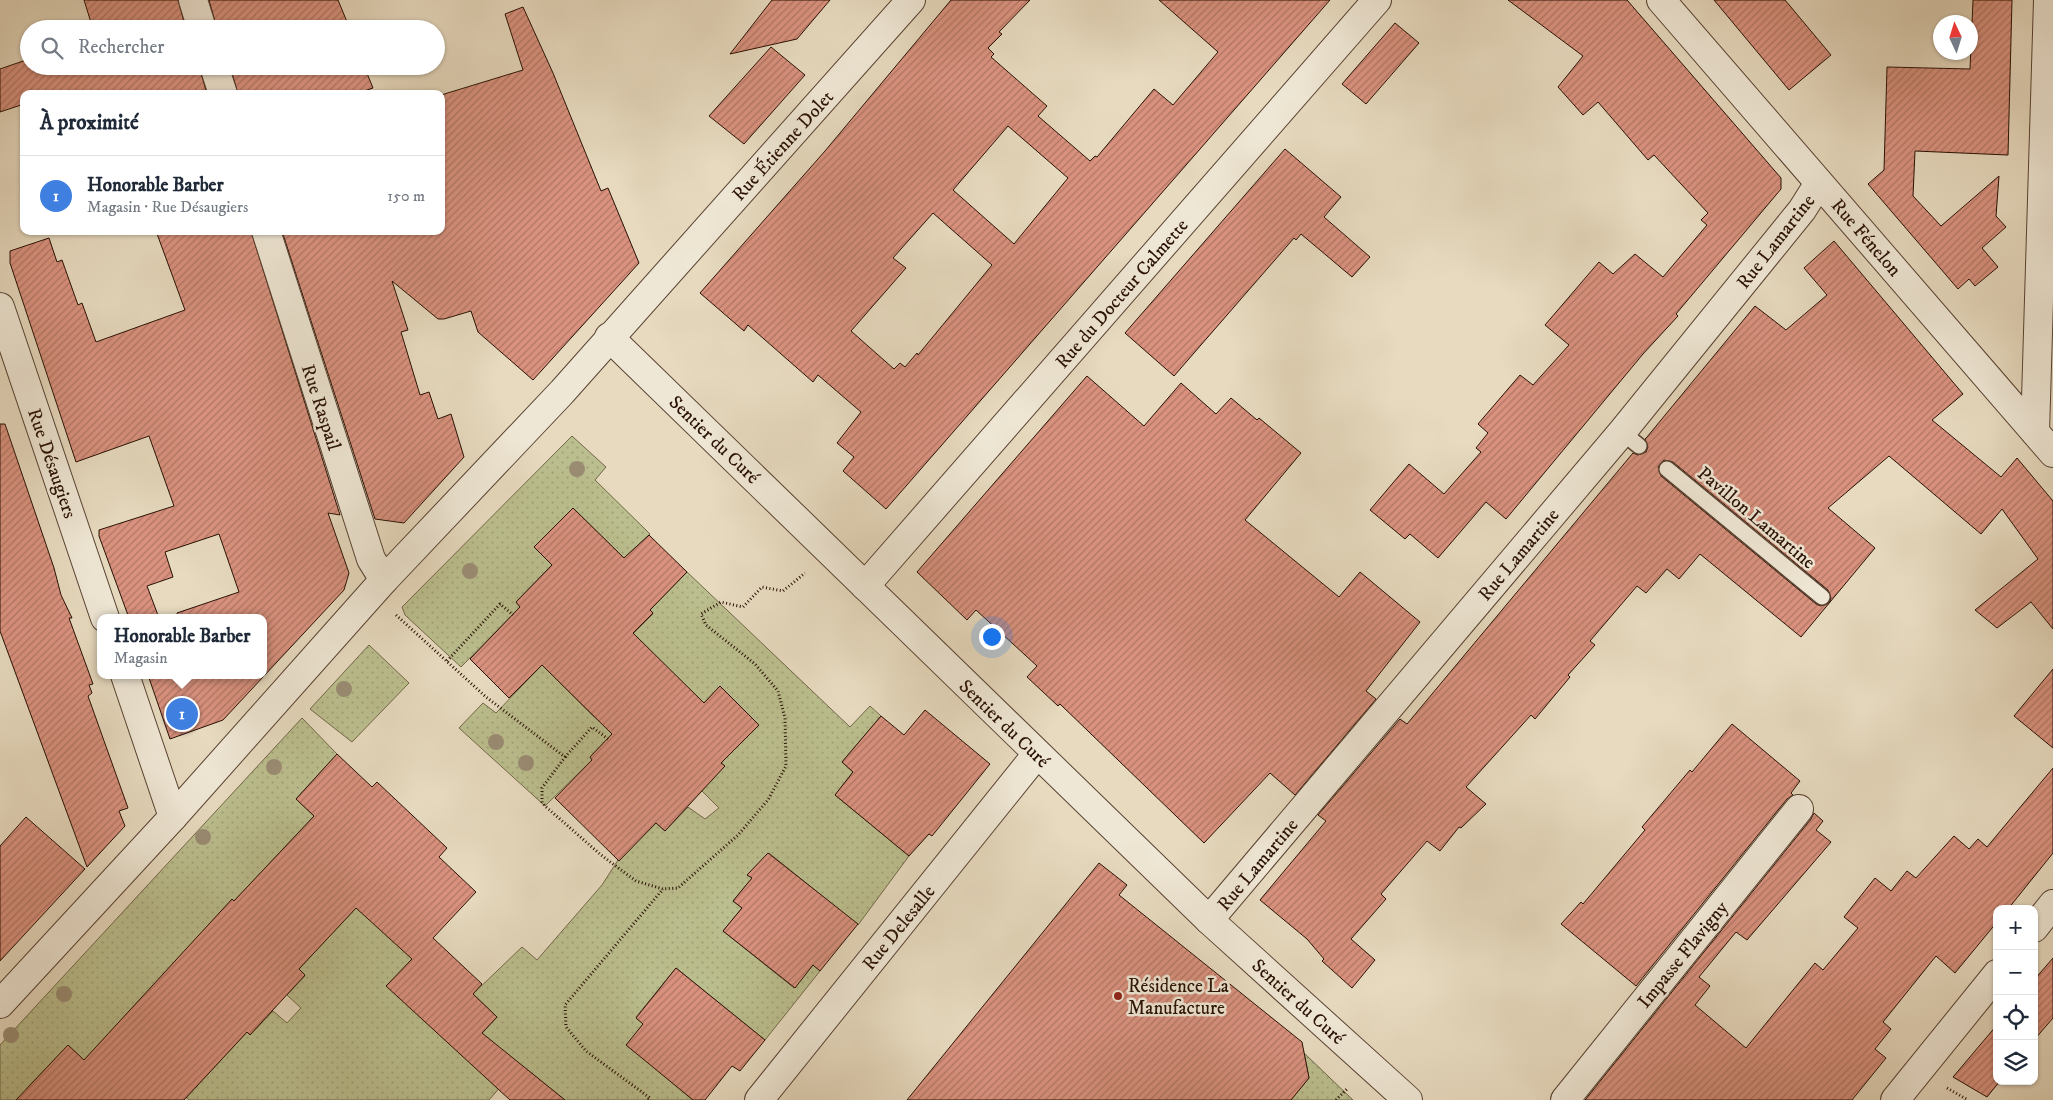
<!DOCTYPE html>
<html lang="fr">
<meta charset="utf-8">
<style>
body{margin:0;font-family:"IM FELL DW Pica",serif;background:#f2f2f3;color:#1f2937}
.controls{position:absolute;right:15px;bottom:15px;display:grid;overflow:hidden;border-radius:10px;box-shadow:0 1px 4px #0004}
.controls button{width:45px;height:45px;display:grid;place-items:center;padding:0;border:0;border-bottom:1px solid #e0e1e3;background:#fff;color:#1f2937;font:25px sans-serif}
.compass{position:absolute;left:1933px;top:15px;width:45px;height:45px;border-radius:50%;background:#fff;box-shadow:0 1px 4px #0004;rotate:356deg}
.you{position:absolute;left:991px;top:636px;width:18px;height:18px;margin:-12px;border:4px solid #fff;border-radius:50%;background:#1a73e8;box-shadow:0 0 0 8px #1a73e833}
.badge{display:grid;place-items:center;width:32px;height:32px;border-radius:50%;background:#1a73e8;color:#fff;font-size:16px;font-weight:700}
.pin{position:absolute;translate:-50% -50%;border:2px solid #fff;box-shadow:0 1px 5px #0006}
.popup{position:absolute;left:97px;top:614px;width:170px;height:65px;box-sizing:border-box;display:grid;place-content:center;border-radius:10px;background:#fff;filter:drop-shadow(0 1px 4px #0005);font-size:16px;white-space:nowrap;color:#747a83}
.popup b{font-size:19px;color:#1f2937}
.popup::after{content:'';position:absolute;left:50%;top:100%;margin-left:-10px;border:10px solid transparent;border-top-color:#fff}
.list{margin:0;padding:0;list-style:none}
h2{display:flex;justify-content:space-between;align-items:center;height:65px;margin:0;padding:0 20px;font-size:21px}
h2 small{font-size:16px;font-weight:400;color:#747a83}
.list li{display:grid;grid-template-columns:32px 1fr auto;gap:15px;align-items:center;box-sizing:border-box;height:80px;padding:0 20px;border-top:1px solid #e0e1e3}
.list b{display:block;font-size:19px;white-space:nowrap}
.list p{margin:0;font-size:16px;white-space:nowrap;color:#747a83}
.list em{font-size:16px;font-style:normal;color:#747a83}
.icon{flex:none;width:28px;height:28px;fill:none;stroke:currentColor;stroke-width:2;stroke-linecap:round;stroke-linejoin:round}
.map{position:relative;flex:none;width:2053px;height:1100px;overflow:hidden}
.search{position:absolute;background:#fff;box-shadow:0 1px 4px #0004;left:20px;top:20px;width:425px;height:55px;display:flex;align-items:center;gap:12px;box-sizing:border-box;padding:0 18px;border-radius:28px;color:#747a83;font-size:19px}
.panel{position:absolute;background:#fff;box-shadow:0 1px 4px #0004;left:20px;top:90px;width:425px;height:145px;border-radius:10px}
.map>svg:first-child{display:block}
.grass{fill:url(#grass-dots);stroke:#726748}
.building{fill:url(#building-hatch);stroke:#281003;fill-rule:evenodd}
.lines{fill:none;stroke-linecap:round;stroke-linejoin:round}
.service-casing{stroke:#584232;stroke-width:18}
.minor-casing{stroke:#584232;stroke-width:30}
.path{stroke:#281003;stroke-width:3;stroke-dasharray:1 2.5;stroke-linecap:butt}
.service{stroke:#efe7d5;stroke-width:15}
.minor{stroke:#efe7d5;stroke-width:28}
.tree{fill:#9a8c73}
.poi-dot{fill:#8f2418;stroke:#efe7d5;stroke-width:2}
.labels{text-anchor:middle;stroke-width:5;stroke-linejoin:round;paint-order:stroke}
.street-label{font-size:19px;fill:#281003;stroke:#efe7d5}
.poi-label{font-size:19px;fill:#281003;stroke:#efe7d5;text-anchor:start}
</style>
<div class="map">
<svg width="2053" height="1100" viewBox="0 0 2053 1100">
<defs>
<pattern id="grass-dots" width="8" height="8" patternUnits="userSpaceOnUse" patternTransform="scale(1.25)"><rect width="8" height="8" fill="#bbbe8e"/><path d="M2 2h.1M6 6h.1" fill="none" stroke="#a1a279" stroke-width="1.8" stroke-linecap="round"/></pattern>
<pattern id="building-hatch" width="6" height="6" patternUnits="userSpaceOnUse" patternTransform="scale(1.25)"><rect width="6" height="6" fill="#da927f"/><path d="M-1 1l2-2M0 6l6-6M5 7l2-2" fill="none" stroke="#b17666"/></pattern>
</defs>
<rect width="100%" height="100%" fill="#e7dabf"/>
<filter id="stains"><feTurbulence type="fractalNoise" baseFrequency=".004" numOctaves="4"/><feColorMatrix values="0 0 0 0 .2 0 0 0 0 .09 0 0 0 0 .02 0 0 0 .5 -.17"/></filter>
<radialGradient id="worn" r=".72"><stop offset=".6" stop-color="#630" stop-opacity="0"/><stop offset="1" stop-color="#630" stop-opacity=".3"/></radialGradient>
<!-- grass -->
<g class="grass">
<path d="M 572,436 L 606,467 L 595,480 L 650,534 L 624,558 L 573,508 L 535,547 L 552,565 L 516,602 L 520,607 L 461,667 L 405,615 L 402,607 Z"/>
<path d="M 687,572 L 850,727 L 870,706 L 881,716 L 842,762 L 853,772 L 835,795 L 909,856 L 858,925 L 769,853 L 747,875 L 752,878 L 733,901 L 742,908 L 723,931 L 794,988 L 813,965 L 820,971 L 765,1040 L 676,968 L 636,1017 L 643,1024 L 627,1045 L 693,1100 L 565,1100 L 520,1064 L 489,1100 L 189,1100 L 181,1093 L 210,1072 L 247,1032 L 250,1035 L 273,1011 L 287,1023 L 301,1008 L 287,995 L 305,976 L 299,969 L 356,908 L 415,956 L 387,986 L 462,1055 L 497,1017 L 473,994 L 522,947 L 537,960 L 602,885 L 618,860 L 656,823 L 665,831 L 688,807 L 705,819 L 719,808 L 701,790 L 725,766 L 721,763 L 759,725 L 720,686 L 704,703 L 629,638 L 653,614 L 650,610 Z"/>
<path d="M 369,645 L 409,683 L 352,742 L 310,709 Z"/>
<path d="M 542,665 L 592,715 L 613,733 L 590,757 L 592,760 L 545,806 L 459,728 L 483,703 L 496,713 Z"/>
<path d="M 302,718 L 337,754 L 296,799 L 314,816 L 234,901 L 232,900 L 84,1060 L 68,1045 L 26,1089 L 38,1100 L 0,1100 L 0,1045 Z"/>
<path d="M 1304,1053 L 1353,1100 L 1291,1100 L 1309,1078 Z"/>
</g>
<!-- building -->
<g class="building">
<path d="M 84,0 L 178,0 L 186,29 L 93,29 Z"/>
<path d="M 209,0 L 338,0 L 350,29 L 217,29 Z"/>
<path d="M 772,0 L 830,0 L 797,39 L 730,54 Z"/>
<path d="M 951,0 L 1030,0 L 999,32 L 1002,34 L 988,48 L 994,54 L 991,57 L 1047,106 L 1038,116 L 1090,161 L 1095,156 L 1097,157 L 1154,89 L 1173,105 L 1218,52 L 1159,0 L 1330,0 L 886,509 L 843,471 L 854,457 L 837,443 L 861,412 L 818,375 L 813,382 L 748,325 L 744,331 L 700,293 L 825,151 ZM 1008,126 L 1068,178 L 1014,244 L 953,190 ZM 933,213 L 992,265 L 918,355 L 917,353 L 905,367 L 900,363 L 894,369 L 851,331 L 906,268 L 893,258 Z"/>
<path d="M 1508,0 L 1627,0 L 1781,178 L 1781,189 L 1676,314 L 1678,316 L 1643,354 L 1506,519 L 1486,502 L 1438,558 L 1410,534 L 1405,539 L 1370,510 L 1409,464 L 1444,494 L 1481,452 L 1476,448 L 1488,433 L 1478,424 L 1520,375 L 1533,385 L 1569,345 L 1545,325 L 1599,262 L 1613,274 L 1635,254 L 1663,277 L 1707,225 L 1701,220 L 1708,213 L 1654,155 L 1648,160 L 1598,102 L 1583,115 L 1558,87 L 1583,56 Z"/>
<path d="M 1714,0 L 1785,0 L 1831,55 L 1789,90 Z"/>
<path d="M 1973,0 L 2012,0 L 2008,155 L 1915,151 L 1913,196 L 1941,226 L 1999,176 L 1996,216 L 2006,227 L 1982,248 L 1998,267 L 1975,286 L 1969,279 L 1958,289 L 1868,184 L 1884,170 L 1887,67 L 1970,69 Z"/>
<path d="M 523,7 L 553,73 L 601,191 L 608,188 L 639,263 L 533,380 L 478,332 L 471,311 L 444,319 L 438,319 L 392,281 L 408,330 L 401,332 L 420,395 L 429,392 L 438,419 L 451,414 L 464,457 L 404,523 L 375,519 L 282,231 L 441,231 L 441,95 L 523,70 L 505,14 Z"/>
<path d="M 1395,23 L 1419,43 L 1366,104 L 1342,84 Z"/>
<path d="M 771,47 L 805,75 L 744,144 L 709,116 Z"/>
<path d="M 29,59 L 29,67 L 199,66 L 207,94 L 24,94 L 24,104 L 0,112 L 0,69 Z"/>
<path d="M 230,66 L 364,66 L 373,88 L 356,94 L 238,94 Z"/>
<path d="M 1285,149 L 1341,197 L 1324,217 L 1370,257 L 1352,277 L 1301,234 L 1296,240 L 1294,238 L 1174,376 L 1125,333 Z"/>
<path d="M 156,231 L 251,231 L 340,515 L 328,513 L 349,573 L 344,590 L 223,720 L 170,739 L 148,675 L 263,675 L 263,618 L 178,618 L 177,613 L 239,592 L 219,534 L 165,552 L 173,577 L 147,586 L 159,618 L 129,618 L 99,536 L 99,530 L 174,506 L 149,436 L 76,462 L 10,263 L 10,251 L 49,238 L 57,262 L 62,260 L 78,305 L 82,303 L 96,342 L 185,310 Z"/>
<path d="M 1834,241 L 1963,394 L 1932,420 L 2001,477 L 2017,458 L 2053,501 L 2053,629 L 2031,602 L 1997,628 L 1975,610 L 2038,559 L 2002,509 L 1981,534 L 1889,456 L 1828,508 L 1875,548 L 1801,637 L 1700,554 L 1679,579 L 1667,569 L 1646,593 L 1637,586 L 1590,641 L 1595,645 L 1568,675 L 1570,677 L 1535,719 L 1531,715 L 1466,787 L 1486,804 L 1461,828 L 1459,827 L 1440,851 L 1427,841 L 1381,894 L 1386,899 L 1351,939 L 1375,960 L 1352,988 L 1322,961 L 1324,959 L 1307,939 L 1260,900 L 1326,821 L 1318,815 L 1400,719 L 1407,724 L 1633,453 L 1638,455 L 1646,452 L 1648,447 L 1645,439 L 1647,437 L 1755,306 L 1786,330 L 1827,295 L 1804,268 ZM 1664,460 L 1673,462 L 1828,590 L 1831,598 L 1829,603 L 1821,606 L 1816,604 L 1661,476 L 1658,467 Z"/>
<path d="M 1087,376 L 1144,426 L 1181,383 L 1216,414 L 1231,398 L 1257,420 L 1259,418 L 1301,453 L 1245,520 L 1339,597 L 1360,572 L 1420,622 L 1366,691 L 1376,699 L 1295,795 L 1270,773 L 1204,843 L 1060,704 L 1058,706 L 1027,677 L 1037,666 L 976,610 L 967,620 L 917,572 Z"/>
<path d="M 0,424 L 5,424 L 54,568 L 61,595 L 72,618 L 69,618 L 93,684 L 89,685 L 92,693 L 88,696 L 128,808 L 119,811 L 125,826 L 87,867 L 0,631 Z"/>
<path d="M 573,508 L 624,558 L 649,535 L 687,572 L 650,610 L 653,613 L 633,633 L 704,703 L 720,686 L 759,725 L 721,763 L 725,766 L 665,831 L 656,823 L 619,861 L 555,798 L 592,760 L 590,757 L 612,734 L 542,665 L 509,698 L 470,659 L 520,607 L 516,602 L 552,565 L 534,547 Z"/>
<path d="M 2053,669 L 2053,748 L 2014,716 Z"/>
<path d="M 925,710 L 990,764 L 932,836 L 929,834 L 909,856 L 835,795 L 853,772 L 842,762 L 881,716 L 904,735 Z"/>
<path d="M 1732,724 L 1800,781 L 1791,793 L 1793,795 L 1787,799 L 1636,986 L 1561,924 L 1581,902 L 1583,904 L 1645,830 L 1642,827 L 1690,770 L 1692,772 Z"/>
<path d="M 337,754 L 372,787 L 377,782 L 447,848 L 439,857 L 476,892 L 433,938 L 482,984 L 473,994 L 497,1017 L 482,1033 L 565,1100 L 510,1100 L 386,986 L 412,959 L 356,908 L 299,969 L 305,975 L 250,1035 L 247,1032 L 184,1100 L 16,1100 L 68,1045 L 84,1060 L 232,899 L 234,901 L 314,816 L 296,799 Z"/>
<path d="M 2053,768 L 2053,853 L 2008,909 L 1997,909 L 1997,922 L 1955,973 L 1936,956 L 1883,1022 L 1891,1029 L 1875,1049 L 1886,1058 L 1852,1100 L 1585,1100 L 1811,819 L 1814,813 L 1823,821 L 1816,830 L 1831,842 L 1747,940 L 1736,932 L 1699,977 L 1710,986 L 1695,1005 L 1746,1048 L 1815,963 L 1823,970 L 1858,928 L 1844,917 L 1875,878 L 1891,891 L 1907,871 L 1916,878 L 1954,836 L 1969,849 L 1978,839 L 1987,847 Z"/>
<path d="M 26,817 L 85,869 L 0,961 L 0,846 Z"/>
<path d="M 768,853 L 858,924 L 820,971 L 813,965 L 795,988 L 723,931 L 742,908 L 733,901 L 752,878 L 747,875 Z"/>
<path d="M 1099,863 L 1127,885 L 1119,895 L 1302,1042 L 1309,1078 L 1291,1100 L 907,1100 Z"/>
<path d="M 2053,958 L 2053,1018 L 2034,1040 L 2034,980 Z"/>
<path d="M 676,968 L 765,1040 L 740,1071 L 732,1066 L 705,1100 L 693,1100 L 626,1045 L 643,1024 L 636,1018 Z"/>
<path d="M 1997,1025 L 1997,1081 L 2000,1081 L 1987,1097 L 1953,1077 Z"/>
</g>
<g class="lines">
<defs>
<g id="service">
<path d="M 1622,432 L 1639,446"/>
<path d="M 1667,469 L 1822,597"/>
</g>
<g id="minor">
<path d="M 193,0 L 202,29"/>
<path d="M 1661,0 L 2053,453"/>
<path d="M 214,66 L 223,94"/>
<path d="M 266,231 L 371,559 L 384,580"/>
<path d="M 0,307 L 105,618"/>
<path d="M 609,337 L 1209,920 L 1408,1100"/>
<path d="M 2035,432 L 2048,0"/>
<path d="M 865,586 L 1377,0"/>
<path d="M 125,675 L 173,817"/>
<path d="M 1209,920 L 1622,432 L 1802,210 L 1819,183"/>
<path d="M 2034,928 L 2053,904"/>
<path d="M 0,1004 L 173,817 L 384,580 L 562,392 L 911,0"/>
<path d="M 759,1100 L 1037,754"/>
<path d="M 1565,1100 L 1799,809"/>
<path d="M 1895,1100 L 1997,974"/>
</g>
</defs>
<!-- service casing -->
<use href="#service" class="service-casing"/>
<!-- minor casing -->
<use href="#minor" class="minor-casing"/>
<!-- path -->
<g class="path">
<path d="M 396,615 L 486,697 L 565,757 L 542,788 L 542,802 L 545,806 L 601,855 L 636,881 L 663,889 L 678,888 L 738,835 L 768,800 L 786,766 L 785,718 L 778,691 L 755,664 L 706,625 L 701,614 L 721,602 L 743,607 L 762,587 L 783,591 L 805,573"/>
<path d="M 447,661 L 500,604 L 513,615"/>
<path d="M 565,757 L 592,727 L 608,739"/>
<path d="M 1947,1088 L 1968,1100"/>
<path d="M 648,1100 L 650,1098 L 586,1051 L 566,1027 L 565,1005 L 663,889"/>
<path d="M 1336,1100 L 1348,1088"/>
</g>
<!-- service -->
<use href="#service" class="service"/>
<!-- minor -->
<use href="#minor" class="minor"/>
</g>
<!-- trees -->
<g class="tree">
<circle cx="577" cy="469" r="8"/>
<circle cx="470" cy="571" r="8"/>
<circle cx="344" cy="689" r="8"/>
<circle cx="496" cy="742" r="8"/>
<circle cx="526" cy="763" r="8"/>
<circle cx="274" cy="767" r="8"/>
<circle cx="203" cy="837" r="8"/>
<circle cx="64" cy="994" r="8"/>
<circle cx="11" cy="1035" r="8"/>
</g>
<!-- markers -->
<circle class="poi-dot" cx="1118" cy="996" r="5"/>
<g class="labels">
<!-- street labels -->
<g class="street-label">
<text transform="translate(782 145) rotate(-48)" y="7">Rue Étienne Dolet</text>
<text transform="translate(1867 237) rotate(49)" y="7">Rue Fénelon</text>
<text transform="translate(1775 241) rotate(-52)" y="7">Rue Lamartine</text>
<text transform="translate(1121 293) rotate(-49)" y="7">Rue du Docteur Calmette</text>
<text transform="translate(322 407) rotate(72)" y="7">Rue Raspail</text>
<text transform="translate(715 439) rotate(44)" y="7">Sentier du Curé</text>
<text transform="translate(53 463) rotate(71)" y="7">Rue Désaugiers</text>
<text transform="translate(1757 517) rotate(40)" y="7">Pavillon Lamartine</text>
<text transform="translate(1518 554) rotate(-50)" y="7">Rue Lamartine</text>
<text transform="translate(1005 723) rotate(44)" y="7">Sentier du Curé</text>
<text transform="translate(1257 864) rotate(-50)" y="7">Rue Lamartine</text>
<text transform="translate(898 927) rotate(-51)" y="7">Rue Delesalle</text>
<text transform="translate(1682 954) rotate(-51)" y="7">Impasse Flavigny</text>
<text transform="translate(1299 1001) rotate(42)" y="7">Sentier du Curé</text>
</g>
<!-- poi labels -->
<g class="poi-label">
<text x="1128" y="992">Résidence La<tspan x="1128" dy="22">Manufacture</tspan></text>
</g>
</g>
<rect width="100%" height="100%" filter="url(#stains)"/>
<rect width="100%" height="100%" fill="url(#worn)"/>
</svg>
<div class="controls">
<button>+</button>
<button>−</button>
<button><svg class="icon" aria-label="locate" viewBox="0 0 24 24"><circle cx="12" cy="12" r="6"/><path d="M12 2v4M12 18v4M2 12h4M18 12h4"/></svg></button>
<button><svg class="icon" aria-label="layers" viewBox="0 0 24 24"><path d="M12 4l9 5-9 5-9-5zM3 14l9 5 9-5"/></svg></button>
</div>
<svg class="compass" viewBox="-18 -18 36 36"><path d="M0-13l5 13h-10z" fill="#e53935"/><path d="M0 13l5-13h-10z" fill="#747a83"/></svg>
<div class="you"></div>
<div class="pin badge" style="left:182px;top:714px;background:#3f7fe0">1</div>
<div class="popup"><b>Honorable Barber</b>Magasin</div>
<div class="search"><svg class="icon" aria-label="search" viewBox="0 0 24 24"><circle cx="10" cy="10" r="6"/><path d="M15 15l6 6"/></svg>Rechercher</div>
<section class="panel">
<h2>À proximité<small></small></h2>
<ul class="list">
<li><span class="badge" style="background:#3f7fe0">1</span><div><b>Honorable Barber</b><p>Magasin · Rue Désaugiers</p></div><em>150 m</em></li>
</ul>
</section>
</div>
